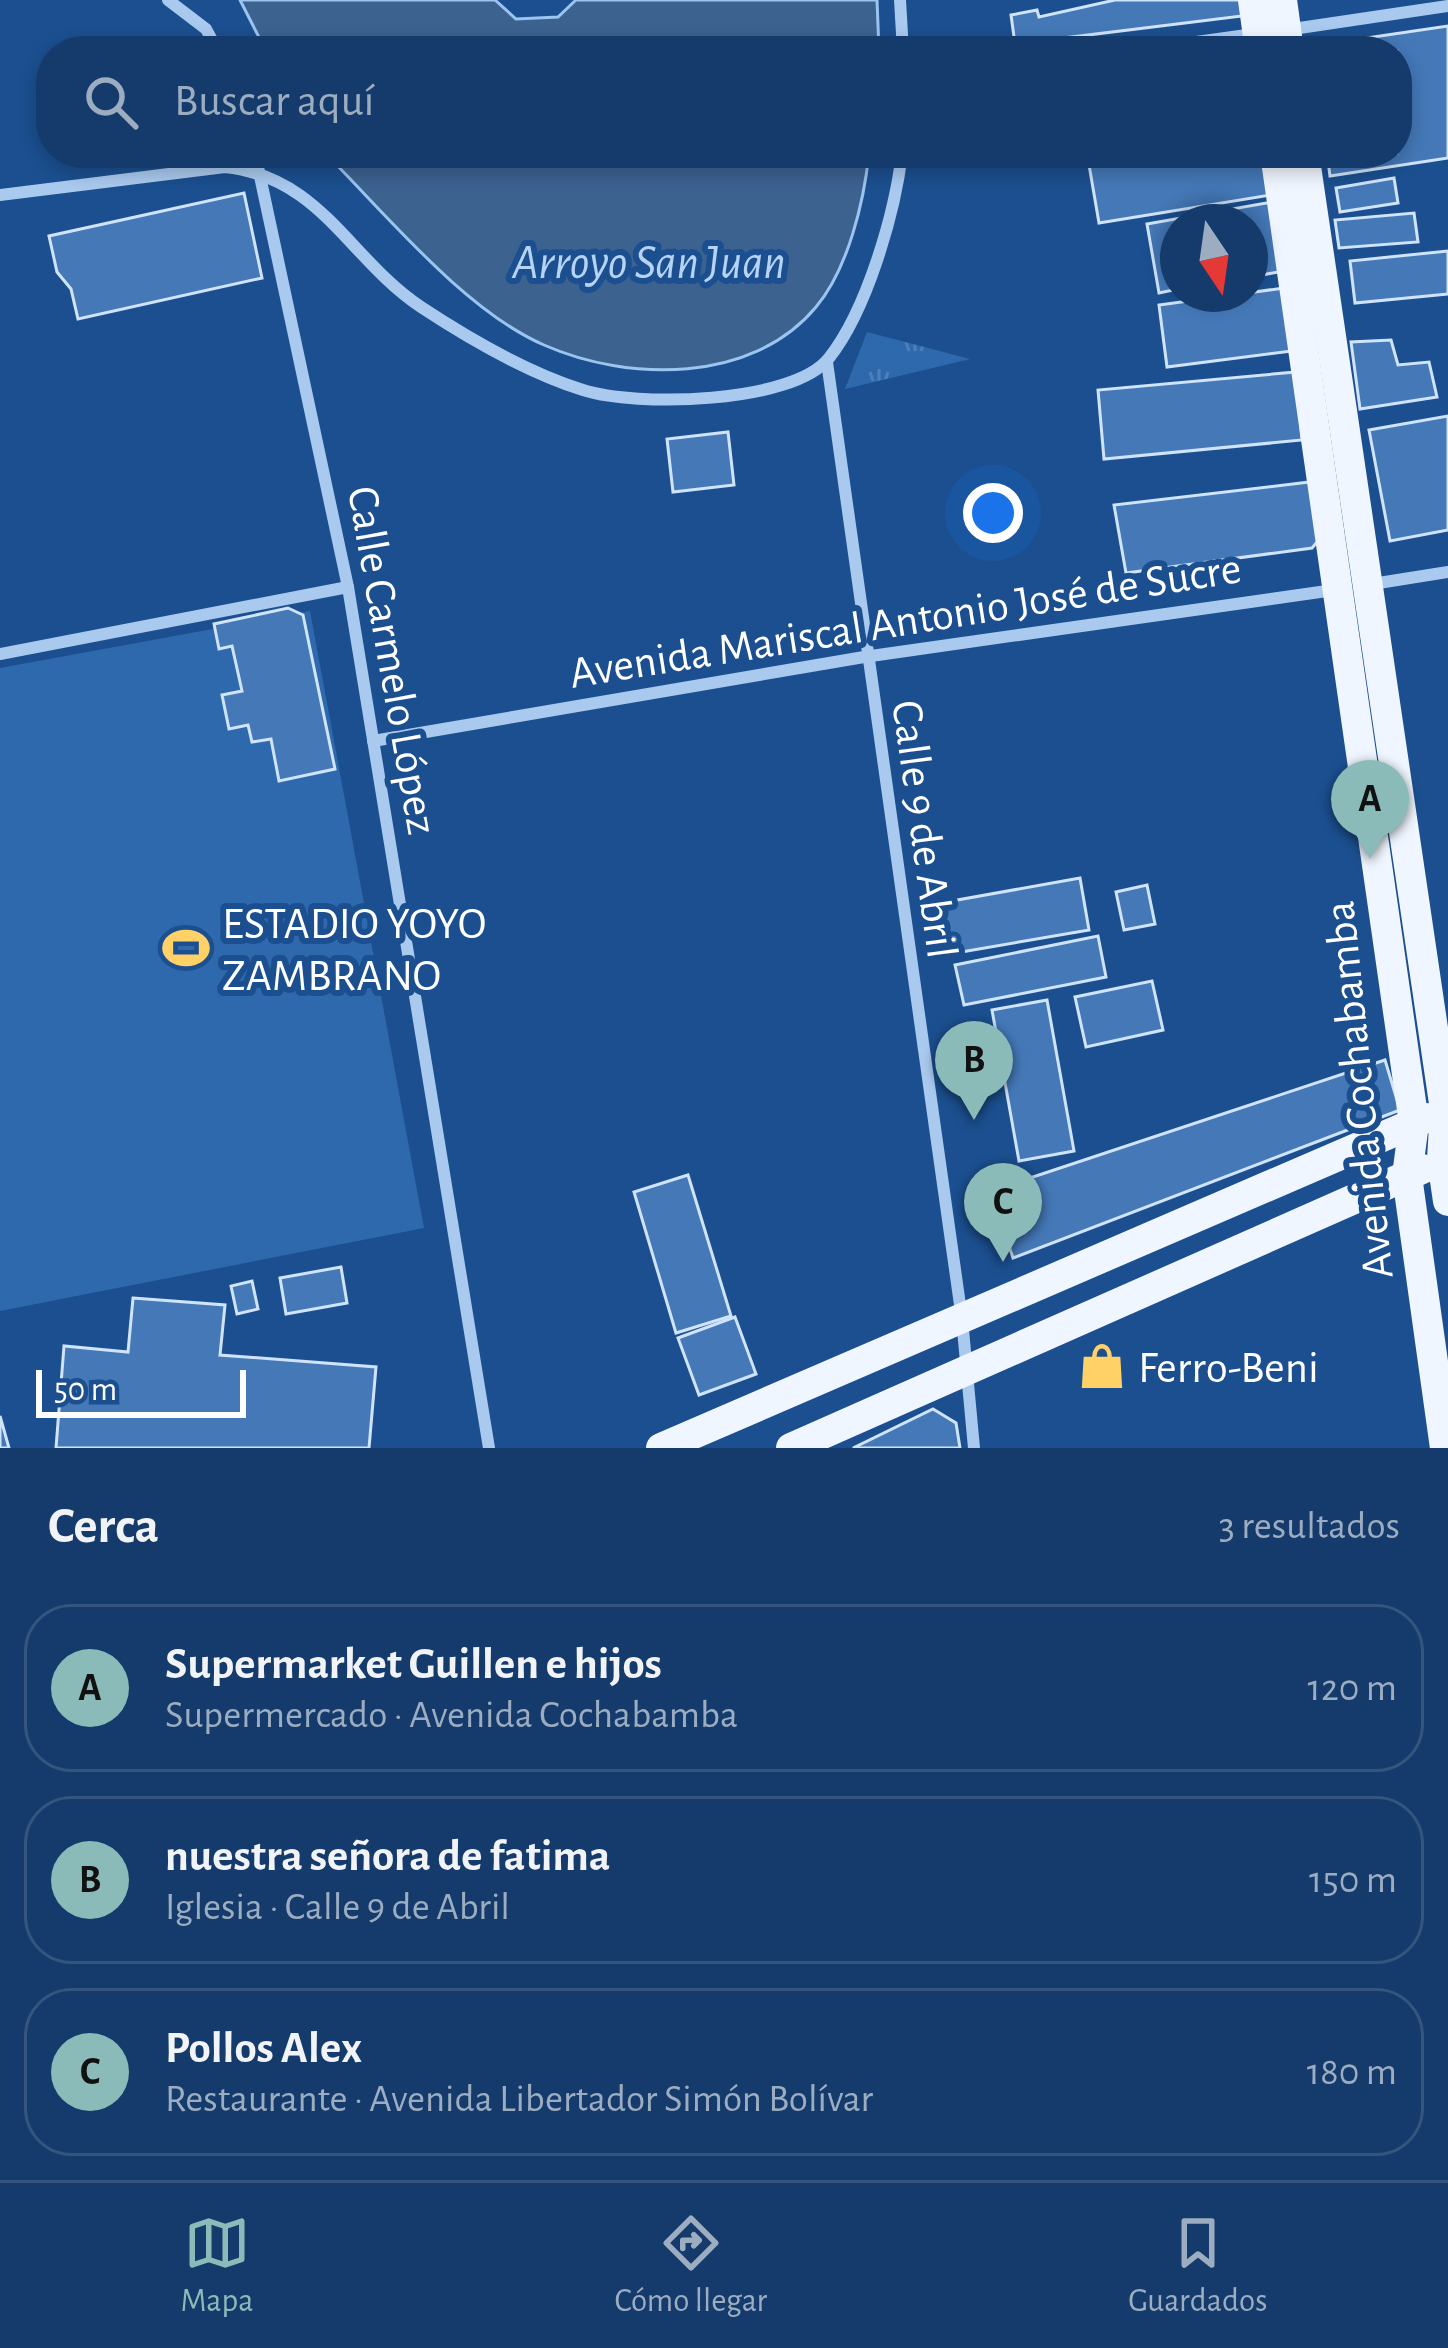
<!DOCTYPE html>
<html lang="es">
<meta charset="utf-8">
<style>
body{margin:0;font-family:"Alegreya Sans",sans-serif;background:#1d4271;color:#f1f3f6}
.compass{position:absolute;left:1160px;top:204px;width:108px;height:108px;border-radius:50%;background:#143b6b;box-shadow:0 6px 18px #0003;rotate:167deg}
.scale{position:absolute;left:36px;bottom:30px;width:210px;box-sizing:border-box;padding-left:12px;border:6px solid #fff;border-top:0;font-size:33px;line-height:42px;white-space:nowrap;color:#fff;-webkit-text-stroke:9px #1b4f8f;paint-order:stroke}
.you{position:absolute;left:993px;top:513px;width:42px;height:42px;margin:-30px;border:9px solid #fff;border-radius:50%;background:#1a73e8;box-shadow:0 0 0 18px #1a73e833}
.badge{display:grid;place-items:center;width:78px;height:78px;border-radius:50%;background:#8bbbb9;color:#111;font-size:39px;font-weight:700}
.pin{position:absolute;translate:-50% -99px;filter:drop-shadow(0 3px 6px #0008)}
.pin::after{content:'';position:absolute;top:63px;width:42px;height:36px;background:inherit;clip-path:polygon(0 0,100% 0,50% 100%)}
.list{margin:0;padding:0;list-style:none}
h2{display:flex;justify-content:space-between;align-items:center;height:156px;margin:0;padding:0 48px;font-size:51px}
h2 small{font-size:39px;font-weight:400;color:#9dadc1}
.list li{display:grid;grid-template-columns:78px 1fr auto;gap:36px;align-items:center;box-sizing:border-box;height:168px;margin:0 24px 24px;padding:0 24px;border:3px solid #33557e;border-radius:48px}
.list b{display:block;font-size:45px;white-space:nowrap}
.list p{margin:0;font-size:39px;white-space:nowrap;color:#9dadc1}
.list em{font-size:39px;font-style:normal;color:#9dadc1}
.icon{flex:none;width:66px;height:66px;fill:none;stroke:currentColor;stroke-width:2;stroke-linecap:round;stroke-linejoin:round}
.map{position:relative;flex:none;width:1448px;height:1448px;overflow:hidden}
.search{position:absolute;background:#143b6b;box-shadow:0 6px 18px #0003;left:36px;right:36px;top:36px;height:132px;display:flex;align-items:center;gap:30px;box-sizing:border-box;padding:0 42px;border-radius:48px;color:#9dadc1;font-size:45px}
.sheet{height:732px;background:#143b6b}
nav{display:flex;justify-content:space-around;align-items:center;box-sizing:border-box;height:168px;border-top:3px solid #33557e;background:#143b6b;font-size:33px;color:#9dadc1}
nav a{display:grid;justify-items:center;gap:6px}
nav .on{color:#8bbbb9}
.map>svg:first-child{display:block}
.green{fill:#2e69ad}
.park{fill:url(#park-tufts)}
.water{fill:#3c6290;stroke:#9cc4f0;stroke-width:3}
.building{fill:#4478b7;stroke:#cfe3fa;stroke-width:3}
.lines{fill:none;stroke-linecap:round;stroke-linejoin:round}
.street{stroke:#a9c9ee;stroke-width:12}
.primary{stroke:#f0f6ff;stroke-width:30}
.labels{text-anchor:middle;stroke-width:12;stroke-linejoin:round;paint-order:stroke}
.street-label{font-size:45px;fill:#fff;stroke:#1b4f8f}
.poi-label{font-size:45px;fill:#fff;stroke:#1b4f8f;text-anchor:start}
.water-label{font-size:48px;font-style:italic;fill:#b5d3f5;stroke:#1b4f8f}
</style>
<div class="map">
<svg width="1448" height="1448" viewBox="0 0 1448 1448">
<defs>
<pattern id="park-tufts" width="24" height="20" patternUnits="userSpaceOnUse" patternTransform="scale(3)"><rect width="24" height="20" fill="#2e69ad"/><path d="M3 7l-1-3M5 7V3M7 7l1-3M15 17l-1-3M17 17v-4M19 17l1-3" fill="none" stroke="#4d80b9"/></pattern>
</defs>
<rect width="100%" height="100%" fill="#1b4f8f"/>
<!-- green -->
<path class="green" d="M 310,611 L 424,1228 L 0,1311 L 0,668 Z"/>
<!-- park -->
<path class="park" d="M 867,332 L 970,359 L 845,389 Z"/>
<!-- water -->
<g class="water">
<path d="M 240,0 L 495,0 L 516,19 L 558,17 L 576,0 L 877,0 L 879,51 L 266,51 Z"/>
<path d="M 325,153 L 869,153 C 864,202 848,269 816,307 C 752,384 628,382 544,345 C 465,311 386,214 325,153 Z"/>
</g>
<!-- building -->
<g class="building">
<path d="M 1115,0 L 1240,0 L 1242,16 L 1015,44 L 1011,15 L 1037,10 L 1039,17 Z"/>
<path d="M 1448,26 L 1448,158 L 1330,176 L 1327,153 L 1397,153 L 1397,51 L 1313,51 L 1312,46 Z"/>
<path d="M 1087,153 L 1264,153 L 1271,195 L 1099,223 Z"/>
<path d="M 1394,178 L 1398,203 L 1340,212 L 1336,188 Z"/>
<path d="M 244,193 L 262,278 L 78,319 L 71,289 L 57,272 L 49,236 Z"/>
<path d="M 1272,202 L 1284,271 L 1250,277 L 1250,222 L 1178,222 L 1178,289 L 1159,293 L 1147,224 Z"/>
<path d="M 1414,213 L 1418,242 L 1339,248 L 1335,220 Z"/>
<path d="M 1448,251 L 1448,294 L 1355,303 L 1350,261 Z"/>
<path d="M 1284,288 L 1292,351 L 1167,367 L 1159,305 Z"/>
<path d="M 1391,340 L 1398,365 L 1429,362 L 1437,397 L 1360,409 L 1351,342 Z"/>
<path d="M 1296,372 L 1302,440 L 1104,459 L 1098,390 Z"/>
<path d="M 1448,416 L 1448,530 L 1390,541 L 1369,430 Z"/>
<path d="M 728,432 L 734,485 L 673,492 L 667,439 Z"/>
<path d="M 1318,481 L 1324,534 L 1312,548 L 1126,573 L 1114,505 Z"/>
<path d="M 288,608 L 303,615 L 335,769 L 279,781 L 271,739 L 252,742 L 248,725 L 229,729 L 222,695 L 242,691 L 232,646 L 219,649 L 214,624 Z"/>
<path d="M 1080,878 L 1089,930 L 944,955 L 935,904 Z"/>
<path d="M 1147,885 L 1155,924 L 1124,930 L 1116,892 Z"/>
<path d="M 1098,936 L 1106,977 L 964,1005 L 955,965 Z"/>
<path d="M 1152,981 L 1163,1030 L 1086,1047 L 1075,997 Z"/>
<path d="M 1047,1000 L 1074,1151 L 1019,1161 L 992,1010 Z"/>
<path d="M 1385,1060 L 1400,1110 L 1013,1258 L 991,1191 Z"/>
<path d="M 688,1175 L 731,1316 L 676,1333 L 634,1192 Z"/>
<path d="M 341,1267 L 347,1303 L 286,1314 L 280,1278 Z"/>
<path d="M 252,1281 L 258,1309 L 237,1314 L 231,1286 Z"/>
<path d="M 133,1298 L 225,1305 L 220,1355 L 376,1367 L 369,1448 L 56,1448 L 64,1346 L 128,1352 Z"/>
<path d="M 735,1317 L 756,1374 L 699,1395 L 678,1338 Z"/>
<path d="M 933,1409 L 956,1423 L 960,1448 L 853,1448 Z"/>
<path d="M 0,1416 L 9,1448 L 0,1448 Z"/>
</g>
<g class="lines">
<!-- street -->
<g class="street">
<path d="M 168,0 L 206,29 L 218,51"/>
<path d="M 900,0 L 903,51"/>
<path d="M 1286,30 L 1448,6"/>
<path d="M 1131,51 L 1254,34"/>
<path d="M 255,153 L 348,587 L 489,1448"/>
<path d="M 0,195 L 225,167 C 321,177 348,258 421,307 C 471,340 526,372 583,390 C 635,407 793,404 829,358 C 867,310 895,213 902,153"/>
<path d="M 827,362 L 962,1319 L 974,1448"/>
<path d="M 1366,585 L 1448,572"/>
<path d="M 0,654 L 348,587"/>
<path d="M 373,741 L 864,657 L 1334,590"/>
</g>
<!-- primary -->
<g class="primary">
<path d="M 1253,0 L 1260,51"/>
<path d="M 1282,0 L 1289,51"/>
<path d="M 1275,153 L 1414,1123 L 1407,1176 L 1445,1448"/>
<path d="M 1304,153 L 1445,1110 L 1442,1160 L 1448,1201"/>
<path d="M 661,1448 L 1426,1118"/>
<path d="M 791,1448 L 1422,1169"/>
</g>
</g>
<!-- icons -->
<defs>
<symbol id="stadium-bare" viewBox="-9 -9 18 18"><path d="M0-5a6.5 5 0 1 0 0 10a6.5 5 0 1 0 0-10ZM-3.5-1.8h7v3.6h-7Z" fill="#ffd166" stroke="#1b4f8f" stroke-width="2.5" paint-order="stroke"/></symbol>
<symbol id="shop-bare" viewBox="-9 -9 18 18"><path d="M-5-2.5h2.3a2.7 3.5 0 0 1 5.4 0H5L5.5 6h-11ZM-1.5-2.5h3a1.5 2.3 0 0 0-3 0Z" fill="#ffd166" stroke="#1b4f8f" stroke-width="2.5" paint-order="stroke"/></symbol>
</defs>
<g fill-rule="evenodd">
<use href="#stadium-bare" x="153" y="915" width="66" height="66"/>
<use href="#shop-bare" x="1069" y="1333" width="66" height="66"/>
</g>
<g class="labels">
<!-- street labels -->
<g class="street-label">
<text transform="translate(905 619) rotate(-9)" y="16">Avenida Mariscal Antonio José de Sucre</text>
<text transform="translate(394 660) rotate(80)" y="16">Calle Carmelo López</text>
<text transform="translate(926 829) rotate(82)" y="16">Calle 9 de Abril</text>
<text transform="translate(1357 1090) rotate(-96)" y="16">Avenida Cochabamba</text>
</g>
<!-- poi labels -->
<g class="poi-label">
<text x="222" y="938">ESTADIO YOYO<tspan x="222" dy="52">ZAMBRANO</tspan></text>
<text x="1138" y="1382">Ferro-Beni</text>
</g>
<!-- water labels -->
<g class="water-label">
<text x="649" y="278">Arroyo San Juan</text>
</g>
</g>
</svg>
<svg class="compass" viewBox="-18 -18 36 36"><path d="M0-13l5 13h-10z" fill="#e53935"/><path d="M0 13l5-13h-10z" fill="#9dadc1"/></svg>
<div class="scale">50 m</div>
<div class="you"></div>
<div class="pin badge" style="left:1370px;top:859px">A</div>
<div class="pin badge" style="left:974px;top:1120px">B</div>
<div class="pin badge" style="left:1003px;top:1262px">C</div>
<div class="search"><svg class="icon" aria-label="search" viewBox="0 0 24 24"><circle cx="10" cy="10" r="6"/><path d="M15 15l6 6"/></svg>Buscar aquí</div>
</div>
<section class="sheet">
<h2>Cerca<small>3 resultados</small></h2>
<ul class="list">
<li><span class="badge">A</span><div><b>Supermarket Guillen e hijos</b><p>Supermercado · Avenida Cochabamba</p></div><em>120 m</em></li>
<li><span class="badge">B</span><div><b>nuestra señora de fatima</b><p>Iglesia · Calle 9 de Abril</p></div><em>150 m</em></li>
<li><span class="badge">C</span><div><b>Pollos Alex</b><p>Restaurante · Avenida Libertador Simón Bolívar</p></div><em>180 m</em></li>
</ul>
</section>
<nav>
<a class="on"><svg class="icon" aria-label="map" viewBox="0 0 24 24"><path d="M3 6l6-2 6 2 6-2v14l-6 2-6-2-6 2zM9 4v14M15 6v14"/></svg>Mapa</a>
<a><svg class="icon" aria-label="directions" viewBox="0 0 24 24"><path d="M12 3l9 9-9 9-9-9zM9 14v-3h6M13 9l2 2-2 2"/></svg>Cómo llegar</a>
<a><svg class="icon" aria-label="saved" viewBox="0 0 24 24"><path d="M7 4h10v16l-5-4-5 4z"/></svg>Guardados</a>
</nav>
